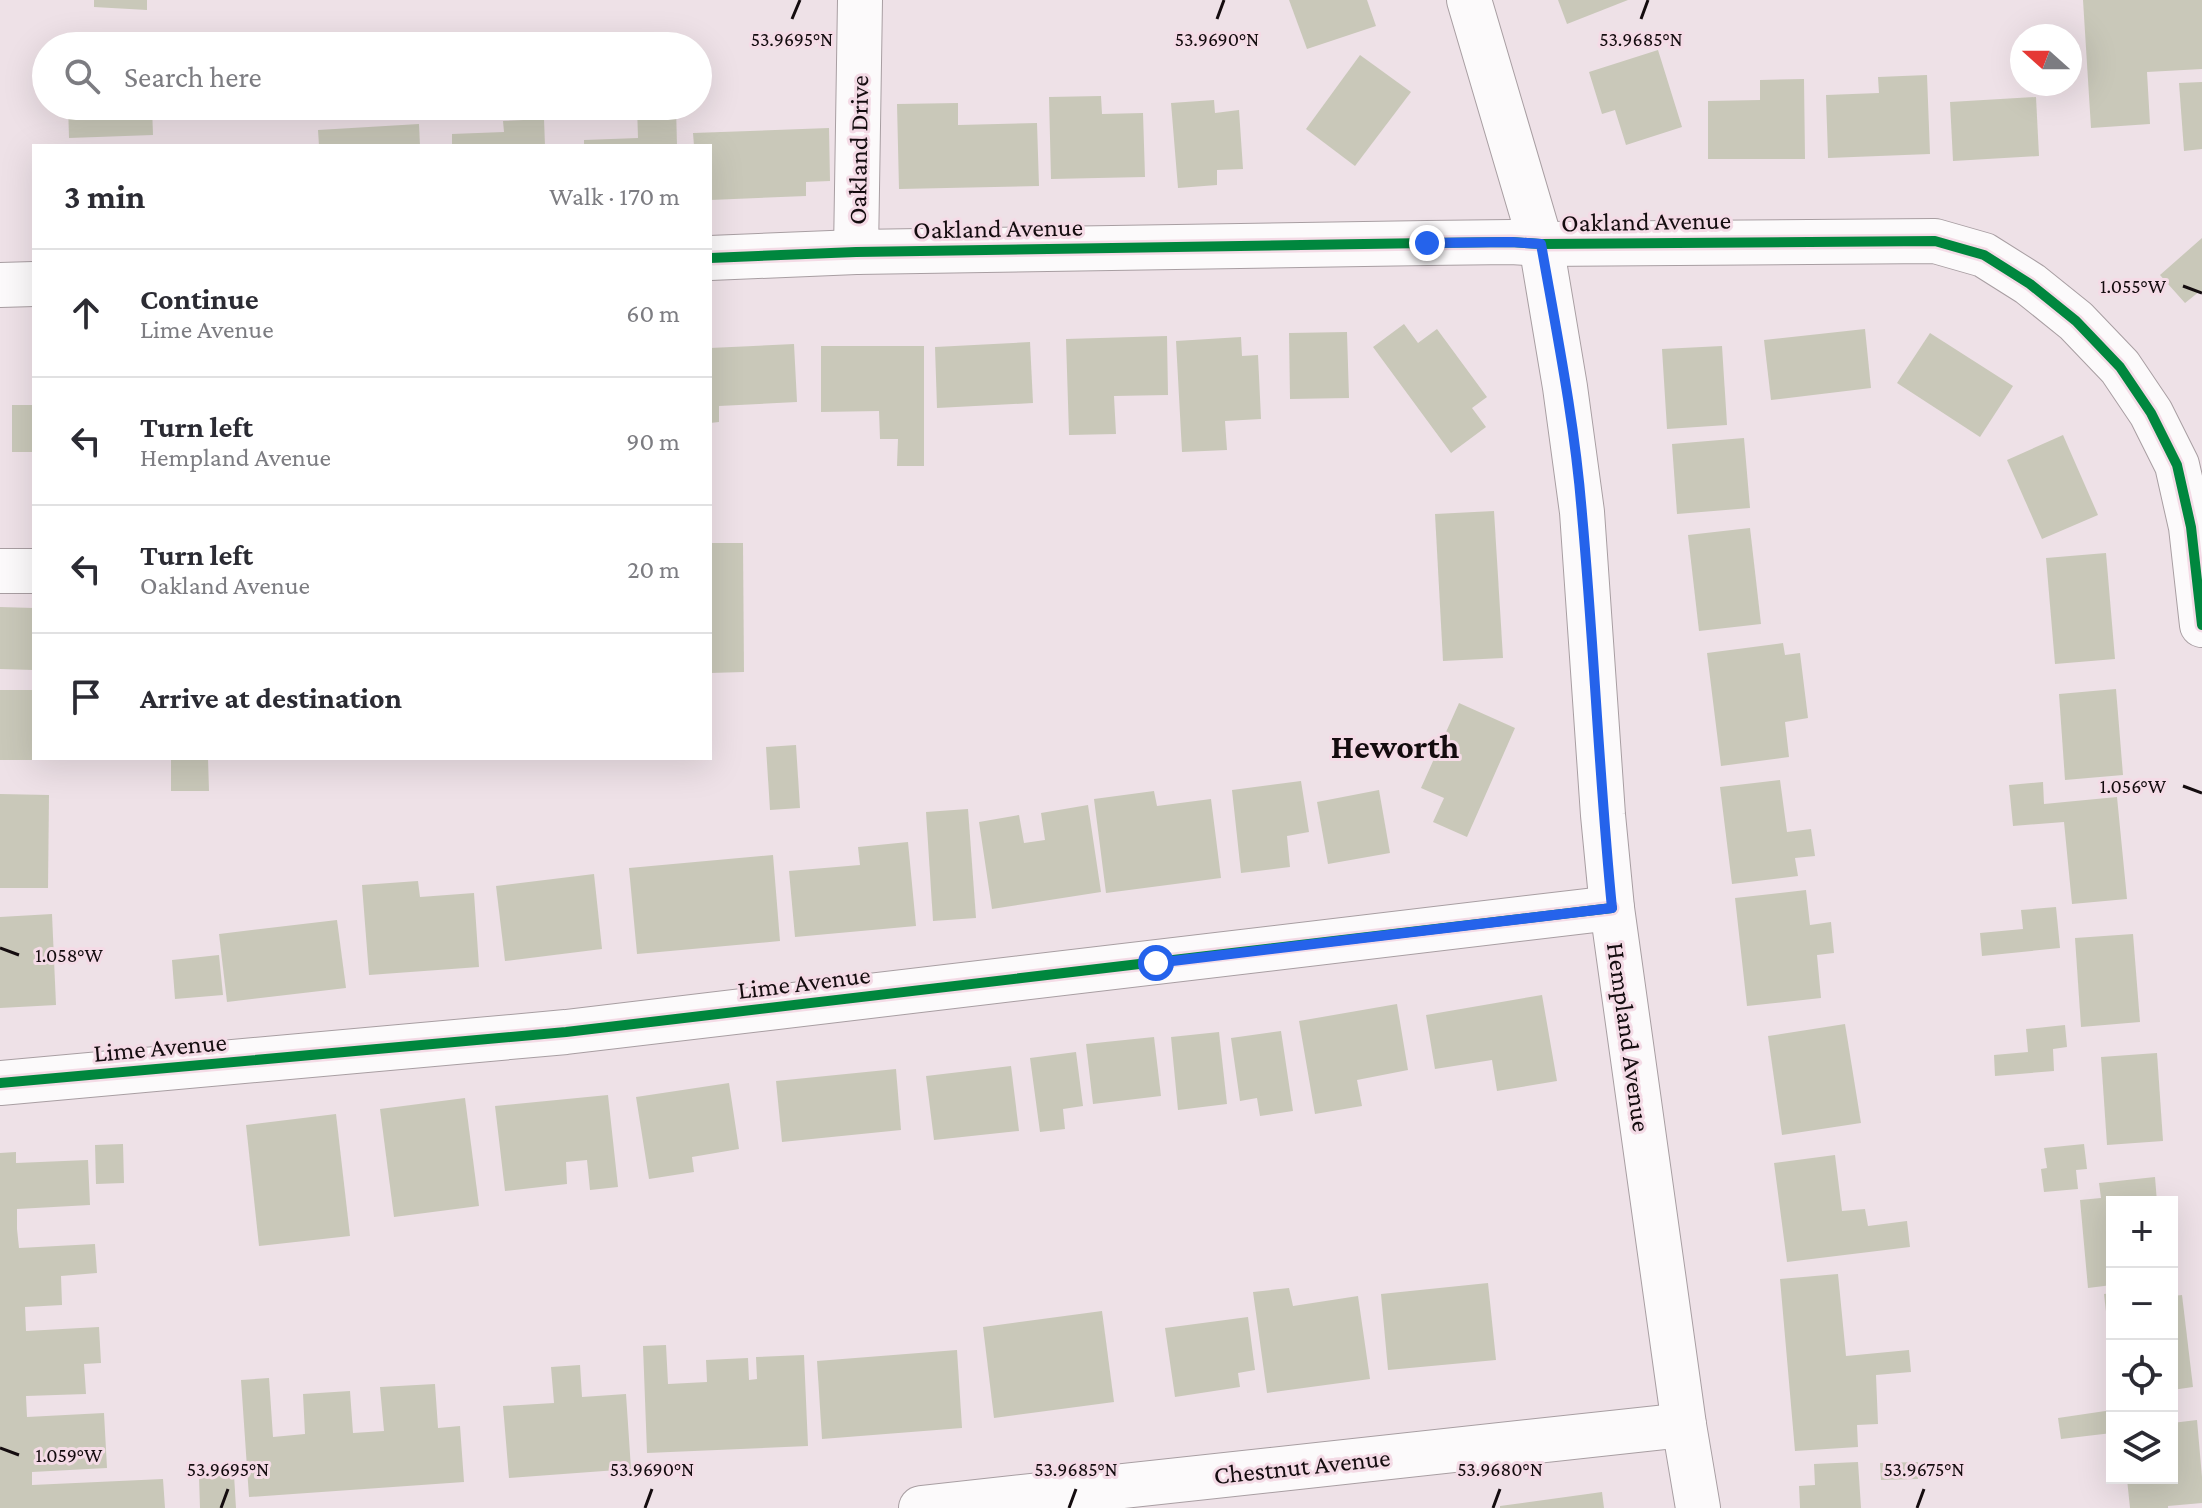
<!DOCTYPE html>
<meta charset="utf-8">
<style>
body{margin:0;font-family:"Crimson Pro",serif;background:#f7f7f7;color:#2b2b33}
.controls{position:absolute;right:24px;bottom:24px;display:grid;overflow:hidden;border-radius:0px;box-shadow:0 8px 32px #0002}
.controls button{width:72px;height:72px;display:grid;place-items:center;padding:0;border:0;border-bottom:2px solid #e1e1e2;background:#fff;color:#2b2b33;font:40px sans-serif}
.compass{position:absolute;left:2010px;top:24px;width:72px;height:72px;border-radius:50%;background:#fff;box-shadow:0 8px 32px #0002;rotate:291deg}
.stop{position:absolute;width:24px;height:24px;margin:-18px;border:6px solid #2563eb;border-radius:50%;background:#fff}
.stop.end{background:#2563eb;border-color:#fff;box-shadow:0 2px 8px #0008}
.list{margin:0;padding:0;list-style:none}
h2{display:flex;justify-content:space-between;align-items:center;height:104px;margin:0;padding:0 32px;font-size:34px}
h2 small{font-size:26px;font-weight:400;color:#7c7c81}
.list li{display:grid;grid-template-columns:52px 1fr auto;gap:24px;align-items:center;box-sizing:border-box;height:128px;padding:0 32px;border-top:2px solid #e1e1e2}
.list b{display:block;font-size:30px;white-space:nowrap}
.list p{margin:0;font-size:26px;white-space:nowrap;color:#7c7c81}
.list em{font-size:26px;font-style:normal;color:#7c7c81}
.icon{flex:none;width:44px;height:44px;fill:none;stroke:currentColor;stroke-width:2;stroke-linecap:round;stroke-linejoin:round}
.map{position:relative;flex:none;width:2202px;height:1508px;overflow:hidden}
.search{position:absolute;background:#fff;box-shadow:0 8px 32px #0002;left:32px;top:32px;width:680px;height:88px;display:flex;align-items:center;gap:20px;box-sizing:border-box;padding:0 28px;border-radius:44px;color:#7c7c81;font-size:30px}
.panel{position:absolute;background:#fff;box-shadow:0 8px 32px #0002;left:32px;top:144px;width:680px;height:616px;border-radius:0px}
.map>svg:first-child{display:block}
.building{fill:#c9c8b9}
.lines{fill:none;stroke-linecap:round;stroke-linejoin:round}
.minor-casing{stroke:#a89ea2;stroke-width:46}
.minor{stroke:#fcfafb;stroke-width:44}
.cycleway-casing{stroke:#f4dbe6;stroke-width:15}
.cycleway{stroke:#00873e;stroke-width:10}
.route{stroke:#2563eb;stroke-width:10}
.ticks{fill:none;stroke:#140c0f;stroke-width:3}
.labels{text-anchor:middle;stroke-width:6;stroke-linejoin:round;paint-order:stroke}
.street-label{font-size:26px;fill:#140c0f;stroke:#f4dbe6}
.district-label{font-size:34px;font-weight:bold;fill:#140c0f;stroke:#f4dbe6}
.ticks-label{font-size:20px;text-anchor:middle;fill:#140c0f;stroke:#f4dbe6;stroke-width:6;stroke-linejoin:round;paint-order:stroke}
</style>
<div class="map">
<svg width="2202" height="1508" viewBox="0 0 2202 1508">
<rect width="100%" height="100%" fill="#eee1e7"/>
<!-- building -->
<g class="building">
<path d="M 94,0 L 147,0 L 147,10 L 94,7 Z"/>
<path d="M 1289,0 L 1367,0 L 1376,26 L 1307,49 Z"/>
<path d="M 1558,0 L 1628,0 L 1567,24 Z"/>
<path d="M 2083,0 L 2202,0 L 2202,69 L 2147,72 L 2150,124 L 2091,128 Z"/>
<path d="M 129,38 L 130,46 L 65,46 L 65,41 Z"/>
<path d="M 1658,50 L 1682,127 L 1626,145 L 1615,110 L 1602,114 L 1589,72 Z"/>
<path d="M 1360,55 L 1411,92 L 1355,166 L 1306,129 Z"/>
<path d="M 1927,75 L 1930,154 L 1828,158 L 1826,95 L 1879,93 L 1878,77 Z"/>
<path d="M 1804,79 L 1805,159 L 1708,159 L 1708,101 L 1760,100 L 1760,80 Z"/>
<path d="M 2202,82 L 2202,149 L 2184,151 L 2179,83 Z"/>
<path d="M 1101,96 L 1102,114 L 1143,113 L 1145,177 L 1051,179 L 1049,97 Z"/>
<path d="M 2036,97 L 2039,156 L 1953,161 L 1950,102 Z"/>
<path d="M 1214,100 L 1215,113 L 1239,110 L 1243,169 L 1217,170 L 1217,185 L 1178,188 L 1171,103 Z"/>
<path d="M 958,103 L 958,125 L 1037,123 L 1039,186 L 899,189 L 897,104 Z"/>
<path d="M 68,106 L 152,106 L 153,135 L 69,138 Z"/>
<path d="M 637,106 L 676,106 L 677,146 L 584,146 L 584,140 L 638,138 Z"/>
<path d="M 544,119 L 545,146 L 452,146 L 452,134 L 504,132 L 503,121 Z"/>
<path d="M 419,124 L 420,146 L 319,146 L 318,130 Z"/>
<path d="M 829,128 L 830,181 L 806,182 L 806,196 L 710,200 L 710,146 L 694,146 L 693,133 Z"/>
<path d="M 2202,238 L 2202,293 L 2200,291 L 2185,303 L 2160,275 Z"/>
<path d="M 1404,324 L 1418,343 L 1437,329 L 1487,397 L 1472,408 L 1486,427 L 1451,453 L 1373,347 Z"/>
<path d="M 1865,329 L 1871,388 L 1771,400 L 1764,340 Z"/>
<path d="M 1347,332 L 1349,398 L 1290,399 L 1289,333 Z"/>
<path d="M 1930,333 L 2013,386 L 1980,437 L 1897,383 Z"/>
<path d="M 1167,336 L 1168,395 L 1114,396 L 1116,434 L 1069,435 L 1066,339 Z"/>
<path d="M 1241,337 L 1242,356 L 1258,355 L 1261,419 L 1225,421 L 1227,450 L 1182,452 L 1176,341 Z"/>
<path d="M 1030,342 L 1033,403 L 937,408 L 935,347 Z"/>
<path d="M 794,344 L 797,402 L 719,406 L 719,422 L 710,423 L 710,348 Z"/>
<path d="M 821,346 L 924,346 L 924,466 L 897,466 L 898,439 L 880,439 L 879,411 L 821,412 Z"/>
<path d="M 1722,346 L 1727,425 L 1667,429 L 1662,349 Z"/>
<rect x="12" y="405" width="22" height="47"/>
<path d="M 2063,435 L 2098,515 L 2042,539 L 2007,460 Z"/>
<path d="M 1744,438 L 1750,508 L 1677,514 L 1672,444 Z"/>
<path d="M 1494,511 L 1503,658 L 1443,661 L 1435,514 Z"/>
<path d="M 1750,528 L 1761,624 L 1699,631 L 1688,535 Z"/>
<path d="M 710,543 L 743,543 L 744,672 L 710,673 Z"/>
<path d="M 2106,553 L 2115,659 L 2055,664 L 2046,558 Z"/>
<path d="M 0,607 L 34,608 L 34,670 L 0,669 Z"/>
<path d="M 1783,643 L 1785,655 L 1800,653 L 1808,718 L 1785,722 L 1789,757 L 1721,766 L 1707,653 Z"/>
<path d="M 2116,689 L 2123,775 L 2065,780 L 2059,694 Z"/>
<rect x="0" y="690" width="34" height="70"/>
<path d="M 1459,703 L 1515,728 L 1467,837 L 1433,822 L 1444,798 L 1421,788 Z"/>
<path d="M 796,745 L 800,808 L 770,810 L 766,747 Z"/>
<path d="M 171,758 L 208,758 L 209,791 L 171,791 Z"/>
<path d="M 1780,780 L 1787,832 L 1811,829 L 1815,856 L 1795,858 L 1798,876 L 1732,884 L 1720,787 Z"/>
<path d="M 1301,781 L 1309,832 L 1287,836 L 1290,867 L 1241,873 L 1232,790 Z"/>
<path d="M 2043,782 L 2044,804 L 2117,797 L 2127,899 L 2072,904 L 2064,822 L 2013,826 L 2009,785 Z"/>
<path d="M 1379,790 L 1390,853 L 1328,864 L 1317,802 Z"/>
<path d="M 1154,791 L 1157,806 L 1211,799 L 1221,878 L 1106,893 L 1094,799 Z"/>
<path d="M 0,794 L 49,795 L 48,888 L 0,888 Z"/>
<path d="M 1088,805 L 1101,892 L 992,909 L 979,822 L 1019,815 L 1024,843 L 1045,840 L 1041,813 Z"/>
<path d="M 968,809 L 976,918 L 933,921 L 926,812 Z"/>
<path d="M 908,842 L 916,926 L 795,937 L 789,871 L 860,865 L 858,847 Z"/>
<path d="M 773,855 L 780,941 L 637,954 L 629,868 Z"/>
<path d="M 594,874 L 602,949 L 505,961 L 496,886 Z"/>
<path d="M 418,881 L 420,897 L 474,893 L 479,967 L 369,975 L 362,885 Z"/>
<path d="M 1806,890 L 1810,925 L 1831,922 L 1834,953 L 1817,955 L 1821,998 L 1747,1006 L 1735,898 Z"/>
<path d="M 2056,907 L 2060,948 L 1982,956 L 1980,933 L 2023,929 L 2021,910 Z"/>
<path d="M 52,914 L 56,1005 L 0,1008 L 0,917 Z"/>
<path d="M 337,920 L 346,988 L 227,1002 L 219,934 Z"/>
<path d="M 2133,934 L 2140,1022 L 2081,1027 L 2075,938 Z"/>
<path d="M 219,955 L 223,995 L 175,999 L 172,960 Z"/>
<path d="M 1542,995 L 1557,1081 L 1497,1091 L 1492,1060 L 1435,1069 L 1426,1015 Z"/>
<path d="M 1397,1004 L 1408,1070 L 1357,1080 L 1362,1106 L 1315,1114 L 1299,1021 Z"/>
<path d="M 1845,1024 L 1861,1123 L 1782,1135 L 1768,1036 Z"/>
<path d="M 2065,1025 L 2067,1047 L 2053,1049 L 2054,1071 L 1995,1076 L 1994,1055 L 2028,1052 L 2026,1029 Z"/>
<path d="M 1281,1031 L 1293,1111 L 1260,1116 L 1257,1098 L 1240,1101 L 1231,1038 Z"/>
<path d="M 1219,1032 L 1227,1104 L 1178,1110 L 1171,1037 Z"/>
<path d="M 1154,1037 L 1161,1096 L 1093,1104 L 1086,1044 Z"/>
<path d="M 1076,1052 L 1083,1106 L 1063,1109 L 1065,1129 L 1040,1132 L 1030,1058 Z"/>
<path d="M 2157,1053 L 2163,1141 L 2107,1145 L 2101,1057 Z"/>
<path d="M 1011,1066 L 1019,1131 L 934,1140 L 926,1076 Z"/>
<path d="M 896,1069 L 901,1130 L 782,1142 L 776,1081 Z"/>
<path d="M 729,1083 L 739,1149 L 692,1157 L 694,1172 L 649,1179 L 636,1097 Z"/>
<path d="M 608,1095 L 618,1187 L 590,1190 L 587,1160 L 566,1162 L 567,1184 L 505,1191 L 495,1106 Z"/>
<path d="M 465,1098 L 479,1206 L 394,1217 L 380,1109 Z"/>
<path d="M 336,1114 L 350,1236 L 259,1246 L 246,1125 Z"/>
<path d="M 123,1144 L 124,1183 L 96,1184 L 95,1145 Z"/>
<path d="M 2084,1144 L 2087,1169 L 2076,1170 L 2078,1189 L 2044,1192 L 2041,1169 L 2047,1168 L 2044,1148 Z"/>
<path d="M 16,1152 L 16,1163 L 88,1160 L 90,1205 L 17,1209 L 17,1229 L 19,1248 L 95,1244 L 97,1273 L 61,1276 L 62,1305 L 25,1307 L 26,1331 L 99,1327 L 101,1363 L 84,1364 L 86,1394 L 26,1396 L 27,1417 L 104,1413 L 107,1468 L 32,1472 L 32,1485 L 163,1479 L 165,1508 L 0,1508 L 0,1153 Z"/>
<path d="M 1835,1155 L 1842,1211 L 1865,1209 L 1868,1226 L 1907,1221 L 1910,1247 L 1787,1262 L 1774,1163 Z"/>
<path d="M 2155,1177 L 2157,1202 L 2112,1202 L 2112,1285 L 2088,1288 L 2080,1200 L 2101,1198 L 2099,1183 Z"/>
<path d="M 1838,1274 L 1846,1356 L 1909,1350 L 1911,1372 L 1876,1375 L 1878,1424 L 1857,1425 L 1858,1447 L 1795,1451 L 1780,1279 Z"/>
<path d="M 1488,1283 L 1496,1360 L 1388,1370 L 1381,1294 Z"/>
<path d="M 1289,1288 L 1293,1306 L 1358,1296 L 1370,1379 L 1267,1393 L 1253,1292 Z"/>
<path d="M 2112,1293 L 2112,1347 L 2110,1347 L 2104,1294 Z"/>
<path d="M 2182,1295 L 2193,1387 L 2172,1390 L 2172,1296 Z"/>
<path d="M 1102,1311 L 1114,1402 L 994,1418 L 983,1327 Z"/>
<path d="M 1248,1317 L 1255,1370 L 1238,1373 L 1240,1387 L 1175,1397 L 1165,1328 Z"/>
<path d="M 666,1345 L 668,1384 L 707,1382 L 706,1360 L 748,1358 L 749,1380 L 757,1379 L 756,1357 L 804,1355 L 808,1446 L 647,1453 L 643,1346 Z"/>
<path d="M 957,1350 L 962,1428 L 822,1439 L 817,1361 Z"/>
<path d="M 580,1365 L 582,1397 L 626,1394 L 631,1469 L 509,1478 L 503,1406 L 554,1403 L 551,1367 Z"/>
<path d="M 269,1378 L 273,1437 L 305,1434 L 303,1394 L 350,1391 L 353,1433 L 384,1431 L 380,1387 L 435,1384 L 438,1428 L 460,1426 L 464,1482 L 249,1497 L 241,1380 Z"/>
<path d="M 2112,1410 L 2112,1433 L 2061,1439 L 2058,1418 Z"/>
<path d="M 2197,1420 L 2202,1477 L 2202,1503 L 2168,1506 L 2168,1508 L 2130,1508 L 2127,1479 L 2172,1478 L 2172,1423 Z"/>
<path d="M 1858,1462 L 1861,1508 L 1800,1508 L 1799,1486 L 1815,1485 L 1814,1464 Z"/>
<path d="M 1918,1462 L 1918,1479 L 1881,1480 L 1880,1463 Z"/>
<path d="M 234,1475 L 236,1508 L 200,1508 L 199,1477 Z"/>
<path d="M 1602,1492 L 1604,1508 L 1500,1508 L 1500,1506 Z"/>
</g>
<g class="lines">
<defs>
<g id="minor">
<path d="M 1469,0 L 1541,244 L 1565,387 L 1582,512 L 1603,815 L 1612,908 L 1684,1425 L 1698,1508"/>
<path d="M 856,252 L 860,0"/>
<path d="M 710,258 L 856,252 L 1427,243 L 1511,242 L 1541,244 L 1935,241 L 1984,255 L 2030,284 L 2076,321 L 2120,367 L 2151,413 L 2177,465 L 2191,527 L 2202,625"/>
<path d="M 0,285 L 34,284"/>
<path d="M 0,571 L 34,571"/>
<path d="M 0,1083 L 566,1032 L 1612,908"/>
<path d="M 921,1508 L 1684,1425"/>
</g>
</defs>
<!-- minor casing -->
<use href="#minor" class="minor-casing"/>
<!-- minor -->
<use href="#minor" class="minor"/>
<defs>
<g id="cycleway">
<path d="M 710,258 L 856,252 L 1427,243 L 1511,242 L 1541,244 L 1935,241 L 1984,255 L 2030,284 L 2076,321 L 2120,367 L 2151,413 L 2177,465 L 2191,527 L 2202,625"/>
<path d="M 0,1083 L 566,1032 L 1612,908"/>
</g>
</defs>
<!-- cycleway casing -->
<use href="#cycleway" class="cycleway-casing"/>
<!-- cycleway -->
<use href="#cycleway" class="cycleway"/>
</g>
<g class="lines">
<!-- route -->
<path class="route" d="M 1156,963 L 1612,908 C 1599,777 1594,645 1582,514 C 1575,424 1557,334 1541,244 L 1511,242 L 1427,243"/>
</g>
<!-- ticks -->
<path class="ticks" d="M 792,19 L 800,0M 1217,19 L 1224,0M 1641,19 L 1648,0M 2183,286 L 2202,293M 2183,786 L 2202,793M 0,948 L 19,955M 0,1448 L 19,1455M 221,1508 L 228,1489M 645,1508 L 652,1489M 1069,1508 L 1076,1489M 1493,1508 L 1500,1489M 1917,1508 L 1924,1489"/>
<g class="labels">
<!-- street labels -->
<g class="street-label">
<text transform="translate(858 150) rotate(-89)" y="9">Oakland Drive</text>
<text transform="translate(1646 221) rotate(-1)" y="9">Oakland Avenue</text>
<text transform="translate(998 228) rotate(-1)" y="9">Oakland Avenue</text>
<text transform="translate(804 982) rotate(-7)" y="9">Lime Avenue</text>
<text transform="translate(1629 1037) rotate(82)" y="9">Hempland Avenue</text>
<text transform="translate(160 1047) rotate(-5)" y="9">Lime Avenue</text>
<text transform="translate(1302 1466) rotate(-6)" y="9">Chestnut Avenue</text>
</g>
<!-- district labels -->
<g class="district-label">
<text x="1395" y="758">Heworth</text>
</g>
</g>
<g class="ticks-label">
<text x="792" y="46">53.9695°N</text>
<text x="1217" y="46">53.9690°N</text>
<text x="1641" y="46">53.9685°N</text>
<text x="2133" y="293">1.055°W</text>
<text x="2133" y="793">1.056°W</text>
<text x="69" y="962">1.058°W</text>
<text x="69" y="1462">1.059°W</text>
<text x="228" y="1476">53.9695°N</text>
<text x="652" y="1476">53.9690°N</text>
<text x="1076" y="1476">53.9685°N</text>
<text x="1500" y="1476">53.9680°N</text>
<text x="1924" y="1476">53.9675°N</text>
</g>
</svg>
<div class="controls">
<button>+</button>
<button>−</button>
<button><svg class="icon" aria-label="locate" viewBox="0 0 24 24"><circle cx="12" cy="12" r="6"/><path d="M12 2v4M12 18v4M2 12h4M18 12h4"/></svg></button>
<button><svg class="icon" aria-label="layers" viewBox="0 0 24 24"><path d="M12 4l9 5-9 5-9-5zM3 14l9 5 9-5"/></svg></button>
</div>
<svg class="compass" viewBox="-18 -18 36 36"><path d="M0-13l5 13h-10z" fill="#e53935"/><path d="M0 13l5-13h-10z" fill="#7c7c81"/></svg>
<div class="stop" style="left:1156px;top:963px"></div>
<div class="stop end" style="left:1427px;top:243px"></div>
<div class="search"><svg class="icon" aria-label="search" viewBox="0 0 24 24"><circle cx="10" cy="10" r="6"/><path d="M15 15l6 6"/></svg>Search here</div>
<section class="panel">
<h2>3 min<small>Walk · 170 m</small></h2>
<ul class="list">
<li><svg class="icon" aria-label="ahead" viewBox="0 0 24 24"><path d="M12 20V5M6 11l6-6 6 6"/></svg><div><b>Continue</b><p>Lime Avenue</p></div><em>60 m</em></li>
<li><svg class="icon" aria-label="left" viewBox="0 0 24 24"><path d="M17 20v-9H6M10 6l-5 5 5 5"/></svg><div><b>Turn left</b><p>Hempland Avenue</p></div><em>90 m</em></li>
<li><svg class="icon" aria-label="left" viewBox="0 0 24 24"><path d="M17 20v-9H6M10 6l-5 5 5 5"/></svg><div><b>Turn left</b><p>Oakland Avenue</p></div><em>20 m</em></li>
<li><svg class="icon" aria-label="arrive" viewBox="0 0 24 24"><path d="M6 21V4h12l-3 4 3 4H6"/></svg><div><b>Arrive at destination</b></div></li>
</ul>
</section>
</div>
